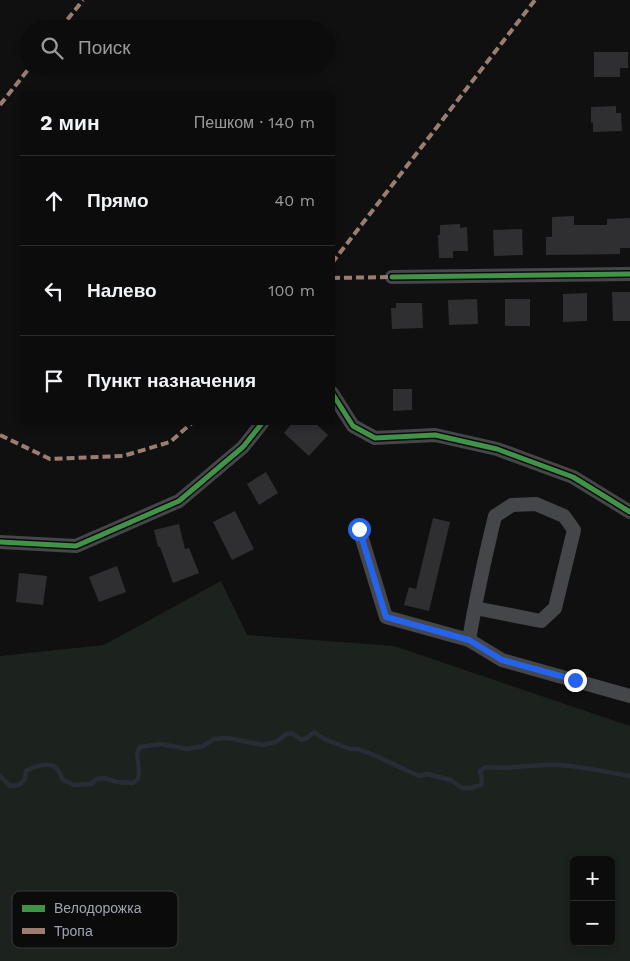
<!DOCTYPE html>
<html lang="ru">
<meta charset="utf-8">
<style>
body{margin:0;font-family:"Work Sans",sans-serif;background:#1a1a1b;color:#f1f3f6}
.controls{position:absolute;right:15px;bottom:15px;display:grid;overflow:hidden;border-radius:8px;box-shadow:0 2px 8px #0003}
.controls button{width:45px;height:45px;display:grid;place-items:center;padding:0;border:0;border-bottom:1px solid #2c2c2e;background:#0c0c0d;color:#f1f3f6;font:25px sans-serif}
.stop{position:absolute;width:15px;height:15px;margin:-11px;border:4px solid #2563eb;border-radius:50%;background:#fff}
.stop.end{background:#2563eb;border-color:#fff;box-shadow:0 1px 5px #0008}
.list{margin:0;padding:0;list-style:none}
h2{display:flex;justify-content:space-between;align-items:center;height:65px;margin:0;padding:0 20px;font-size:21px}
h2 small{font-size:16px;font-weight:400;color:#9a9b9d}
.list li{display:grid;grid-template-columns:32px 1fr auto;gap:15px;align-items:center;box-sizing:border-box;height:90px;padding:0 20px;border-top:1px solid #2c2c2e}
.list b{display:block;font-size:19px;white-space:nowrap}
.list em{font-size:16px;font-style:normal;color:#9a9b9d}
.icon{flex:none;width:28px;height:28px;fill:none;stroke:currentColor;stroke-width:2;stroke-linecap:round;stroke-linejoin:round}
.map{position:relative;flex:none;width:630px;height:961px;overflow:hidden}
.search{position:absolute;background:#0c0c0d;box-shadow:0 2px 8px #0003;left:20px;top:20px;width:315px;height:55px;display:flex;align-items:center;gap:12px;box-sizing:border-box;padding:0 18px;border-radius:28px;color:#9a9b9d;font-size:19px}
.panel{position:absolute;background:#0c0c0d;box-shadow:0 2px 8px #0003;left:20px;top:90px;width:315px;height:335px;border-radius:8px}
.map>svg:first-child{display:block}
.green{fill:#1c221e;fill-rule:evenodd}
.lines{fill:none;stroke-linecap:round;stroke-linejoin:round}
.stream{stroke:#282d35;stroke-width:4.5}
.building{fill:#2f2f31}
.minor{stroke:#454649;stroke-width:14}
.quiet{stroke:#9b7d72;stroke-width:4;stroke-dasharray:8 4;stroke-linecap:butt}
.cycleway-casing{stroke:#0b0b0c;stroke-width:8}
.cycleway{stroke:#419447;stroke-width:5}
.route{stroke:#2563eb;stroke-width:6}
.key{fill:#0b0b0c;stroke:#38393e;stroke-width:1}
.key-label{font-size:14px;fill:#a1a4b1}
</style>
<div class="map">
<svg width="630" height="961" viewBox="0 0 630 961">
<rect width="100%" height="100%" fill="#101011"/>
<!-- green -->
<path class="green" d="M 221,581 L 247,635 L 394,646 L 630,726 L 630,961 L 0,961 L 0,656 L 104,645 ZM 574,860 L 611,860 L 611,942 L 574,942 Z"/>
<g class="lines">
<!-- stream -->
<path class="stream" d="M 0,776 L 10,786 L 19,785 L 25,779 L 26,771 C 34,766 50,761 57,769 C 60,772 61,777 63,780 L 75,785 L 91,784 L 97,779 L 104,778 L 117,782 L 133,783 L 138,779 L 139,771 L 137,753 L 140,747 L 161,744 L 187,749 L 203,746 L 214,739 L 228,738 L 263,745 L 276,742 L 286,734 L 292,733 L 301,740 L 307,738 L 314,732 L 324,739 L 350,749 L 358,749 L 376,756 L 419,776 L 427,774 L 451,780 L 462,788 L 471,788 L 481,785 L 482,780 L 480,771 L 486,767 C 509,770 533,764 556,765 C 581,766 605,772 630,776"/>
</g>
<!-- building -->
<g class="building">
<path d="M 594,52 L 628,52 L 628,68 L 620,68 L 620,77 L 594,77 Z"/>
<path d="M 616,106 L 616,113 L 621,113 L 622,131 L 593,132 L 593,122 L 591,123 L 591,107 Z"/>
<path d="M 574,216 L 574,225 L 607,225 L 607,219 L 630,218 L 630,248 L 620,248 L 620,254 L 546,255 L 546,237 L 552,237 L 552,217 Z"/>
<path d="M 460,224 L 460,228 L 467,227 L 468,251 L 453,251 L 453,258 L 439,258 L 438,235 L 440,235 L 440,225 Z"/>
<path d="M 522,229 L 523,255 L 494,256 L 493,230 Z"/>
<path d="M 612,292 L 630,292 L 630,321 L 613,321 Z"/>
<path d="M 587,293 L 587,321 L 563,322 L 563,294 Z"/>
<path d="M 477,299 L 478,324 L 449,325 L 448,300 Z"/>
<rect x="505" y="299" width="25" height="27"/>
<path d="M 396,303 L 422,303 L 423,328 L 392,329 L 391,308 L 396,308 Z"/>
<path d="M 393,389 L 412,389 L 412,410 L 393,411 Z"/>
<path d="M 293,422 L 314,422 L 328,435 L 309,456 L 284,433 Z"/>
<path d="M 266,472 L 278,493 L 259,505 L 247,484 Z"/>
<path d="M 235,511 L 254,549 L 232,560 L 213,522 Z"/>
<path d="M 433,518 L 450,522 L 429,611 L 404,605 L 409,587 L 416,589 Z"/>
<path d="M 179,524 L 185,549 L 189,548 L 199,573 L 173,583 L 160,547 L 158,547 L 154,530 Z"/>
<path d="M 117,566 L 126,592 L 99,602 L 89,577 Z"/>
<path d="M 19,573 L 47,576 L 43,605 L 16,602 Z"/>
</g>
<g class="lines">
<!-- minor -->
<g class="minor">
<path d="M 392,277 L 630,274"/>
<path d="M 332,393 L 353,426 L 375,438 L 435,435 L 497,449 L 573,477 L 630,512"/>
<path d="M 359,529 L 386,617 L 469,640"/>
<path d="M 0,542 L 76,546 L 179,501 L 243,447 L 263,422"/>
<path d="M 475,608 L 541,621 L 555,608 L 574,530 L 564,516 L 536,504 L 512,505 L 495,516 C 485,557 476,598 469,640 L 502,660 L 630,696"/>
</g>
<!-- quiet -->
<g class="quiet">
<path d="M 60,29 L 83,0"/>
<path d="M 0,105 L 31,66"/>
<path d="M 332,263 L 535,0"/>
<path d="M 332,278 L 392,277"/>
<path d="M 0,435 L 50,459 L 123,456 L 170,442 L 193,422"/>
</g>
<defs>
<g id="cycleway">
<path d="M 392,277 L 630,274"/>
<path d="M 332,393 L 353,426 L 375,438 L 435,435 L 497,449 L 573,477 L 630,512"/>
<path d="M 0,542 L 76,546 L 179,501 L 243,447 L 263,422"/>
</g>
</defs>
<!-- cycleway casing -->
<use href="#cycleway" class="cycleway-casing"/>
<!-- cycleway -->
<use href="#cycleway" class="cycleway"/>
</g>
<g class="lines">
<!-- route -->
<path class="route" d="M 359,529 L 386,617 L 469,640 L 502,660 L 575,680"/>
</g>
<!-- legend -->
<rect x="12" y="891" width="166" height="57" rx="8" class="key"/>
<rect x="22" y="905" width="23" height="7" fill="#419447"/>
<rect x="22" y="928" width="23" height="6" fill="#9b7d72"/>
<g class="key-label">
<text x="54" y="913">Велодорожка</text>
<text x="54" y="936">Тропа</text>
</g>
</svg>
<div class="controls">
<button>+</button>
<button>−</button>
</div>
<div class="stop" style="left:359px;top:529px"></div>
<div class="stop end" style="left:575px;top:680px"></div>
<div class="search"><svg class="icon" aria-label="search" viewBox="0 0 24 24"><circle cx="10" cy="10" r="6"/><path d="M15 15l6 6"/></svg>Поиск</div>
<section class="panel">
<h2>2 мин<small>Пешком · 140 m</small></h2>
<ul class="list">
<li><svg class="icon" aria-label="ahead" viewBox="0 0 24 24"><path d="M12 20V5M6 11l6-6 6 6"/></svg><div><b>Прямо</b></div><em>40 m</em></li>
<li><svg class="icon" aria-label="left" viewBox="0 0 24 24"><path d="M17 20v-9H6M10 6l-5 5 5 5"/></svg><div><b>Налево</b></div><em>100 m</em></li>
<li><svg class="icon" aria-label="arrive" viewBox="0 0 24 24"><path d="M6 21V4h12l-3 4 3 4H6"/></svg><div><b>Пункт назначения</b></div></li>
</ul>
</section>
</div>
